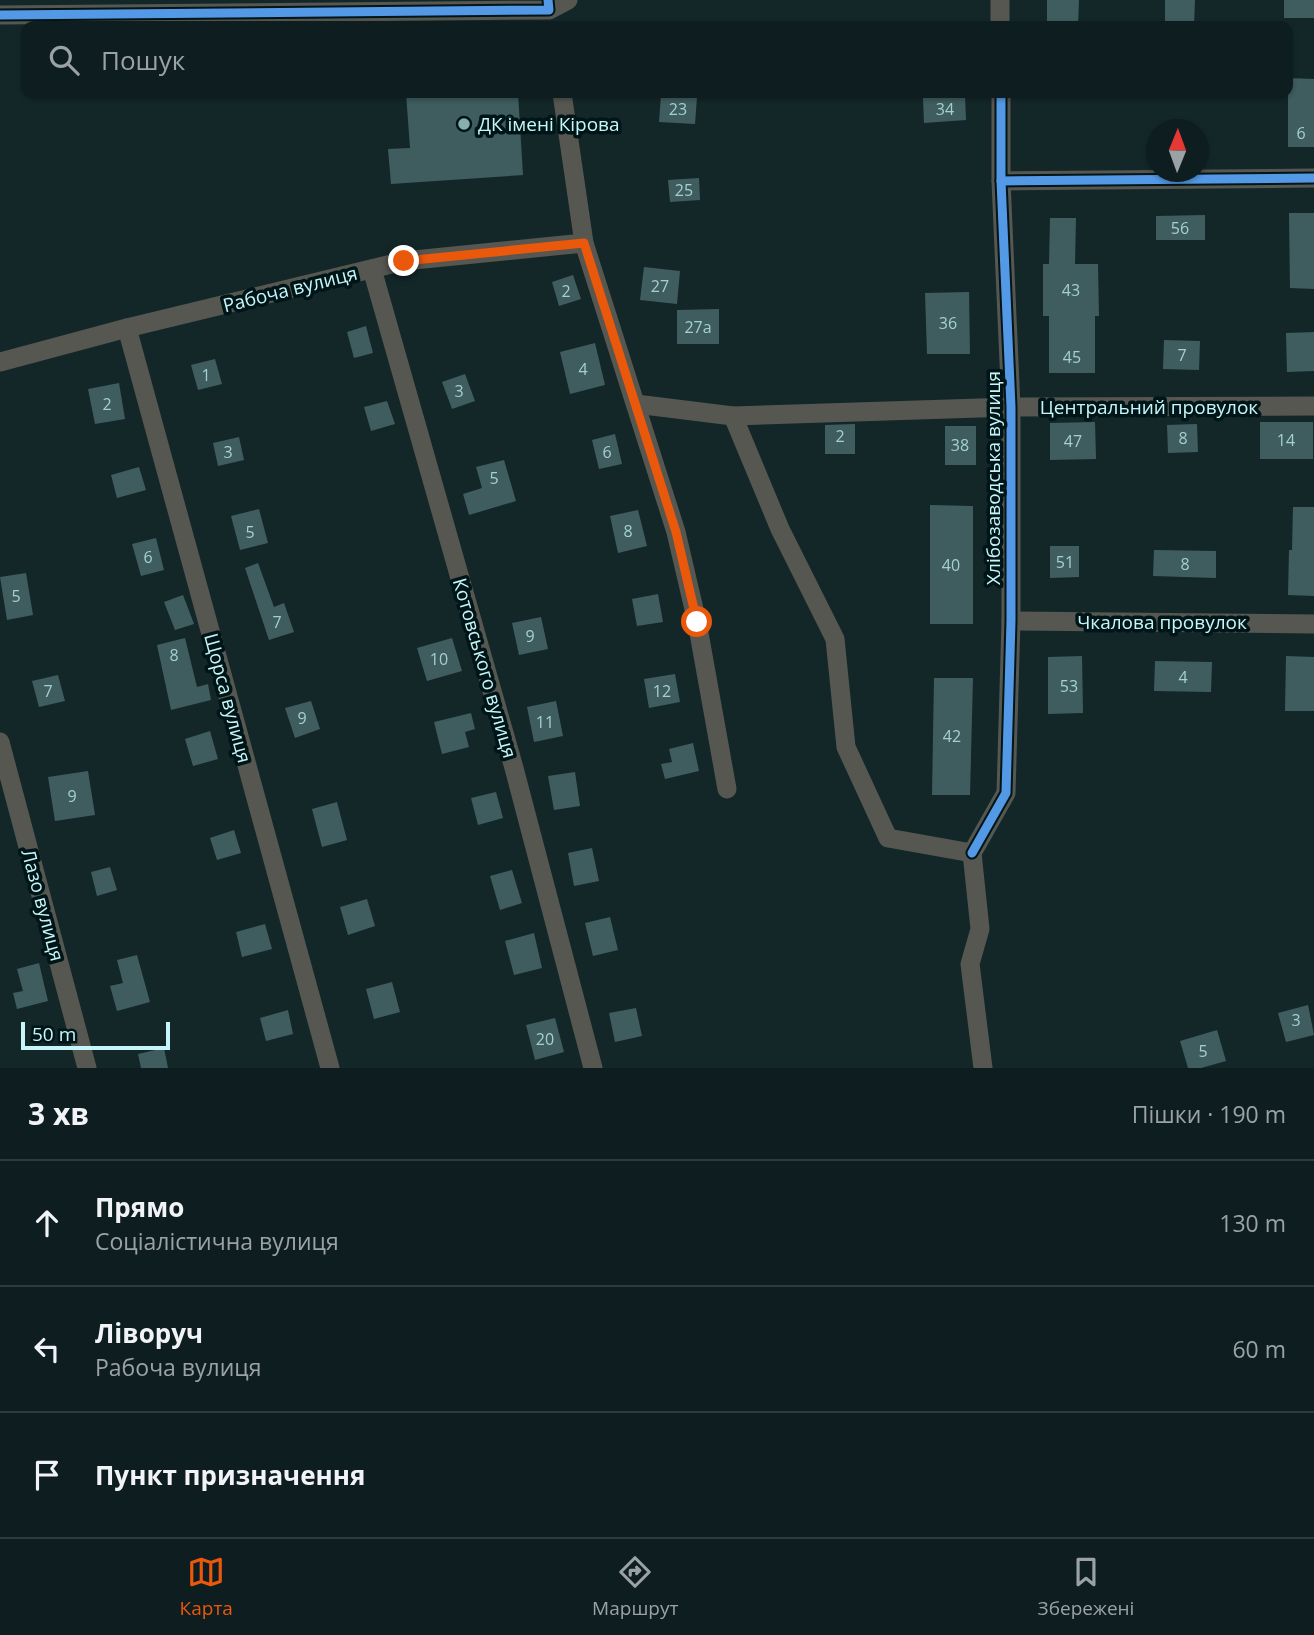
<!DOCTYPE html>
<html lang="uk">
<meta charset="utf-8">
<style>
body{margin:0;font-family:"Open Sans",sans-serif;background:#172628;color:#f1f3f6}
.compass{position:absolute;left:1146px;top:119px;width:63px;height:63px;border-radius:50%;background:#0e1d1f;box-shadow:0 2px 5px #0004;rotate:1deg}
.scale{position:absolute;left:21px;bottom:18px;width:149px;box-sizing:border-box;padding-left:7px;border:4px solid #c6f6f9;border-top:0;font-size:19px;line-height:24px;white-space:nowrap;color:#c6f6f9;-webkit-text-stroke:5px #001517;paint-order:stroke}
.stop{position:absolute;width:21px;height:21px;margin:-16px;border:5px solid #ea580c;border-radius:50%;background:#fff}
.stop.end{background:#ea580c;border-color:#fff;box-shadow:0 2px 7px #0008}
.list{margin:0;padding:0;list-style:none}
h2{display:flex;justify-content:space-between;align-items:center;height:91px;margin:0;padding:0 28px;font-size:30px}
h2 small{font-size:23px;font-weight:400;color:#9ba2a4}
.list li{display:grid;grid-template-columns:46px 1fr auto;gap:21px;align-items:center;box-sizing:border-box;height:126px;padding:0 28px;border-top:2px solid #2e3b3d}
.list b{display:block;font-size:26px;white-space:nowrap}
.list p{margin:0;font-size:23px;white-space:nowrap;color:#9ba2a4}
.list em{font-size:23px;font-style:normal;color:#9ba2a4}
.icon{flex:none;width:38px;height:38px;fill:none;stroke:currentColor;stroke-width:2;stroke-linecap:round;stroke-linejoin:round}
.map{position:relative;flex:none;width:1314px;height:1068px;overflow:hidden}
.search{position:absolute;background:#0e1d1f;box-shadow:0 2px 5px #0004;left:21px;right:21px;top:21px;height:77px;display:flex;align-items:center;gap:18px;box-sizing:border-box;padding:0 24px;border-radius:14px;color:#9ba2a4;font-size:26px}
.sheet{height:469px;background:#0e1d1f}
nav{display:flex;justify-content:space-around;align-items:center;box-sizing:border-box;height:98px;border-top:2px solid #2e3b3d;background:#0e1d1f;font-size:19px;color:#9ba2a4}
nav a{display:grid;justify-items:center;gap:4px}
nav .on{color:#ea580c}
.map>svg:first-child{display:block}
.building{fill:#3f5d5f}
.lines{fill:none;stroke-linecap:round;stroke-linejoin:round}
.minor{stroke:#565751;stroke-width:19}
.cycleway-casing{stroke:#001517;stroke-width:13}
.cycleway{stroke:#5399e6;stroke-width:9}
.route{stroke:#ea580c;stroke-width:9}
.poi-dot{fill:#87aeb0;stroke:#001517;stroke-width:2.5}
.labels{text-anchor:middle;stroke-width:7;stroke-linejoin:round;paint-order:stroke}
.number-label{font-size:16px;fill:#a4d0d2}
.poi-label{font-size:19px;fill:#c6f6f9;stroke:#001517;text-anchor:start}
.street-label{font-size:19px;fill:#c6f6f9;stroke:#001517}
</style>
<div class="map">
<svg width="1314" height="1068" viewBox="0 0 1314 1068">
<rect width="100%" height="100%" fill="#132729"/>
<!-- building -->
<g class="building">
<path d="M 1047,0 L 1079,0 L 1078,26 L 1047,26 Z"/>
<path d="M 1165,0 L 1195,0 L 1194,26 L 1165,26 Z"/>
<rect x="1284" y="0" width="30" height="18"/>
<path d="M 1288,78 L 1314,79 L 1314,147 L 1288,147 Z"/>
<path d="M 406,93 L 518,93 L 523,175 L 391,184 L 388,149 L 410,148 Z"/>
<path d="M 661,95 L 697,97 L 695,124 L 659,122 Z"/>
<path d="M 965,95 L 966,120 L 924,123 L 923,98 Z"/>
<path d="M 699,178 L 700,200 L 670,202 L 668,180 Z"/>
<path d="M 1289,213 L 1314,213 L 1314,289 L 1290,288 Z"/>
<path d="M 1205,215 L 1205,240 L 1156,240 L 1156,216 Z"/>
<path d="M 1050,218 L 1076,218 L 1075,264 L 1098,264 L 1099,316 L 1095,316 L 1095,373 L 1049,373 L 1049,316 L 1043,316 L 1043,264 L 1049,264 Z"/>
<path d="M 644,267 L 680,271 L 677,304 L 640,300 Z"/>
<path d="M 573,275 L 581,299 L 559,306 L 552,282 Z"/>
<path d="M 969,292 L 970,354 L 927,354 L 925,293 Z"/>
<path d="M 719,309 L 719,344 L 677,344 L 677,310 Z"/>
<path d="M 366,326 L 373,353 L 354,358 L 347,332 Z"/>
<path d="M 1314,332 L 1314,371 L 1287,372 L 1286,333 Z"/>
<path d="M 1164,340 L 1200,341 L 1199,370 L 1163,369 Z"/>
<path d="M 595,343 L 605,385 L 570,394 L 560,352 Z"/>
<path d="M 215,359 L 222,384 L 198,390 L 191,365 Z"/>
<path d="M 465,374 L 475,401 L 452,409 L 442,382 Z"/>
<path d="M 119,383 L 125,419 L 95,424 L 88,389 Z"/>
<path d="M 387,401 L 395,424 L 371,431 L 364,407 Z"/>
<path d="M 1095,422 L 1096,459 L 1050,460 L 1050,423 Z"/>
<rect x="1260" y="422" width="53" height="37"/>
<path d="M 855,424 L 855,454 L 825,454 L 825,425 Z"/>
<path d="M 1197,424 L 1198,452 L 1168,453 L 1167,425 Z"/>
<rect x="945" y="426" width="31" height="39"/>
<path d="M 615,434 L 622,464 L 599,469 L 592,440 Z"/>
<path d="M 239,437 L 244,460 L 218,466 L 213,443 Z"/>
<path d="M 504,460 L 516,501 L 469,515 L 463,494 L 482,488 L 476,467 Z"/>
<path d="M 139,467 L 146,490 L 117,498 L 111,475 Z"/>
<path d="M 930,505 L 973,506 L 973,624 L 930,624 Z"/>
<path d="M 1293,507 L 1314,507 L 1314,596 L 1288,595 L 1289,550 L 1292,550 Z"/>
<path d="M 259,509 L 268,543 L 240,550 L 231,516 Z"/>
<path d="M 638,510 L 647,546 L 618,553 L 610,516 Z"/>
<path d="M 156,538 L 164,570 L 141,576 L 132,544 Z"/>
<path d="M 1050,546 L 1079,546 L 1079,577 L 1050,578 Z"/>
<path d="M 1154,550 L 1216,551 L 1216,578 L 1153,576 Z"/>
<path d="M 258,563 L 274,607 L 284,603 L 294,632 L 269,640 L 245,568 Z"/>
<path d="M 26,573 L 33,615 L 7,620 L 0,577 Z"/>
<path d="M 658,594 L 663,622 L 637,626 L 632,599 Z"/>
<path d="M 183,595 L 194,624 L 175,630 L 164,602 Z"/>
<path d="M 541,617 L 548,649 L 519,655 L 512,623 Z"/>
<path d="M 185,638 L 197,687 L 208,684 L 211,700 L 171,710 L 157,645 Z"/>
<path d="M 452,638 L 462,671 L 427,681 L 417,648 Z"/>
<path d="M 1082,656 L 1083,713 L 1048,714 L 1048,657 Z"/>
<path d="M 1286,656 L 1314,657 L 1314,711 L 1285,711 Z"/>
<path d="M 1155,661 L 1212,662 L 1211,692 L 1154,691 Z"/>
<path d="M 675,674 L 680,702 L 649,708 L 644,679 Z"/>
<path d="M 58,675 L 65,701 L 39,707 L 32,681 Z"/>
<path d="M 934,678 L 973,678 L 970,795 L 932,795 Z"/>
<path d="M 311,701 L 320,729 L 295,738 L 285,708 Z"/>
<path d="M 556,701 L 563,736 L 534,742 L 527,707 Z"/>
<path d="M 471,713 L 475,729 L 465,732 L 469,747 L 442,754 L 434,722 Z"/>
<path d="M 210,731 L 218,759 L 193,766 L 185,739 Z"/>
<path d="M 693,743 L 699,771 L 665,779 L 661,764 L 672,762 L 669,749 Z"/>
<path d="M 88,771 L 95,815 L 55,821 L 48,777 Z"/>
<path d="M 575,772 L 580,806 L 554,810 L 548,776 Z"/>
<path d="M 496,792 L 503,818 L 478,825 L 471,798 Z"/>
<path d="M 337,802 L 347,840 L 322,847 L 312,809 Z"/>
<path d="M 234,830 L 241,853 L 217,860 L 210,838 Z"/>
<path d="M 592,848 L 599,881 L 574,886 L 568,853 Z"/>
<path d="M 110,867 L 117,890 L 97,896 L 91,872 Z"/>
<path d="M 512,870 L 522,903 L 500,910 L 490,876 Z"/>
<path d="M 367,899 L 375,926 L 348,935 L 340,907 Z"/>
<path d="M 610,917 L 618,950 L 593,956 L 585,923 Z"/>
<path d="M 265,924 L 272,949 L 242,957 L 236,932 Z"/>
<path d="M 534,933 L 542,968 L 514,975 L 505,941 Z"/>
<path d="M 137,955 L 150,1002 L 117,1011 L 110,986 L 123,983 L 117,960 Z"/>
<path d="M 39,963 L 48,1001 L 17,1009 L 13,993 L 23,991 L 17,969 Z"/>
<path d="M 392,982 L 400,1012 L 374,1019 L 366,989 Z"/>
<path d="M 1308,1005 L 1314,1035 L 1286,1042 L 1278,1013 Z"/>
<path d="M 636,1008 L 642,1036 L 615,1042 L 609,1013 Z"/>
<path d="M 288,1010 L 293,1034 L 266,1041 L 260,1018 Z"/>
<path d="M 555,1018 L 564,1052 L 535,1060 L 526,1025 Z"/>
<path d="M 1217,1030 L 1226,1061 L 1201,1068 L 1188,1068 L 1180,1041 Z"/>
<path d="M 164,1048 L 168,1068 L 141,1068 L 138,1054 Z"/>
</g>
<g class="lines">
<!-- minor -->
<g class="minor">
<path d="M 1000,0 L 1000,26"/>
<path d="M 0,15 L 549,10 L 568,0"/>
<path d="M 562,93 L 584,243 L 676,532 L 697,622 L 727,789"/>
<path d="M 1001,181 L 1314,178"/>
<path d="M 372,269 L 514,768 L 593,1068"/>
<path d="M 127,328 L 330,1068"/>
<path d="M 0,362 L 127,328 L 404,261 L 584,243"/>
<path d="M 636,404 L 733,416 L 1011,407 L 1314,406"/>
<path d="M 733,416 L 780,529 L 835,639 L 846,747 L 888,838 L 972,853"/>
<path d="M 1011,621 L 1314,624"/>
<path d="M 0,742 L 87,1068"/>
<path d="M 972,853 L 1006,793 L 1011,621 L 1011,407 L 1001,181 L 1001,93"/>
<path d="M 972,853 L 980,929 L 970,964 L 983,1068"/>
</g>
<defs>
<g id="cycleway">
<path d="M 0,15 L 549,10 L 548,0"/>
<path d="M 1001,181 L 1314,178"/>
<path d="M 972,853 L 1006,793 L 1011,621 L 1011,407 L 1001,181 L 1001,93"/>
</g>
</defs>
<!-- cycleway casing -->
<use href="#cycleway" class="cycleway-casing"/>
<!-- cycleway -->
<use href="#cycleway" class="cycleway"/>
</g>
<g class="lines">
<!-- route -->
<path class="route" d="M 404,261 L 584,243 L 676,532 L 697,622"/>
</g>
<!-- markers -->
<circle class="poi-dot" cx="464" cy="124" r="7"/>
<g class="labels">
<!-- number labels -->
<g class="number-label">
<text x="678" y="115">23</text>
<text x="945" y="115">34</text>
<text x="1301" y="139">6</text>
<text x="684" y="196">25</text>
<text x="1180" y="234">56</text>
<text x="660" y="292">27</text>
<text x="1071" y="296">43</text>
<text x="566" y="297">2</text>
<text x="948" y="329">36</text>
<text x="698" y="333">27а</text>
<text x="1182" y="361">7</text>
<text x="1072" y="363">45</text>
<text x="583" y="375">4</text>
<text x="206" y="381">1</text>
<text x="459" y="397">3</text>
<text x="107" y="410">2</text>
<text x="840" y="442">2</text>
<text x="1183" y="444">8</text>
<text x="1286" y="446">14</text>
<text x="1073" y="447">47</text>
<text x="960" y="451">38</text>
<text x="228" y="458">3</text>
<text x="607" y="458">6</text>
<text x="494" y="484">5</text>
<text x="628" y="537">8</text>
<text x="250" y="538">5</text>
<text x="148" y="563">6</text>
<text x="1065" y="568">51</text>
<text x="1185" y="570">8</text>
<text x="951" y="571">40</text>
<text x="16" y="602">5</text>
<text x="277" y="628">7</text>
<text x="530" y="642">9</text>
<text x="174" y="661">8</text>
<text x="439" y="665">10</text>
<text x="1183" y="683">4</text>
<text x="1069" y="692">53</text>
<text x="48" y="697">7</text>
<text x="662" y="697">12</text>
<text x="302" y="724">9</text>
<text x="545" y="728">11</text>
<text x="952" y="742">42</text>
<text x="72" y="802">9</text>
<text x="1296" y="1026">3</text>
<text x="545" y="1045">20</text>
<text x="1203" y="1057">5</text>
</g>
<!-- poi labels -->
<g class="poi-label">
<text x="478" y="131">ДК імені Кірова</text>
</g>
<!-- street labels -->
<g class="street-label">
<text transform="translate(290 289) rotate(-14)" y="7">Рабоча вулиця</text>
<text x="1149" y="414">Центральний провулок</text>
<text transform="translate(993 478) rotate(-90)" y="7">Хлібозаводська вулиця</text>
<text x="1162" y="629">Чкалова провулок</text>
<text transform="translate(485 668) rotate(74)" y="7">Котовського вулиця</text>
<text transform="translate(228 698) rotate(75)" y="7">Щорса вулиця</text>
<text transform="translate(43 905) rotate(75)" y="7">Лазо вулиця</text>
</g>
</g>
</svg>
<svg class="compass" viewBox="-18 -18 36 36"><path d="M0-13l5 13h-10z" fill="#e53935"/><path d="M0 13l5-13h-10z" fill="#9ba2a4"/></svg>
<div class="scale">50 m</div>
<div class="stop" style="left:697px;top:622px"></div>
<div class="stop end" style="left:404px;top:261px"></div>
<div class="search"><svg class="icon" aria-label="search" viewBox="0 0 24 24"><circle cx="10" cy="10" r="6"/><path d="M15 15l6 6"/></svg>Пошук</div>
</div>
<section class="sheet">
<h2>3 хв<small>Пішки · 190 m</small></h2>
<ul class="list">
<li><svg class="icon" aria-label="ahead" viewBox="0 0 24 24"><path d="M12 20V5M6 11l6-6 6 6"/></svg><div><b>Прямо</b><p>Соціалістична вулиця</p></div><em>130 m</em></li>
<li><svg class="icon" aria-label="left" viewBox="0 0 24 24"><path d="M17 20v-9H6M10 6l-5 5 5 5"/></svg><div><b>Ліворуч</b><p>Рабоча вулиця</p></div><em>60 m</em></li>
<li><svg class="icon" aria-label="arrive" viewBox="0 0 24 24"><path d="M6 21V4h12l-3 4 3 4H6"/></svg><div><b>Пункт призначення</b></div></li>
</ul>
</section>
<nav>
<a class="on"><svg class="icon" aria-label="map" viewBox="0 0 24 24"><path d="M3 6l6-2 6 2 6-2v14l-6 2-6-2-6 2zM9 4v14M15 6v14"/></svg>Карта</a>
<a><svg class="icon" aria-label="directions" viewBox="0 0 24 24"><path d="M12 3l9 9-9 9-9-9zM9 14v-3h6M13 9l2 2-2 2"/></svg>Маршрут</a>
<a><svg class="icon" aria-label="saved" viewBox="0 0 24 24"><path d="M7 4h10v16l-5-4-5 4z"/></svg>Збережені</a>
</nav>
